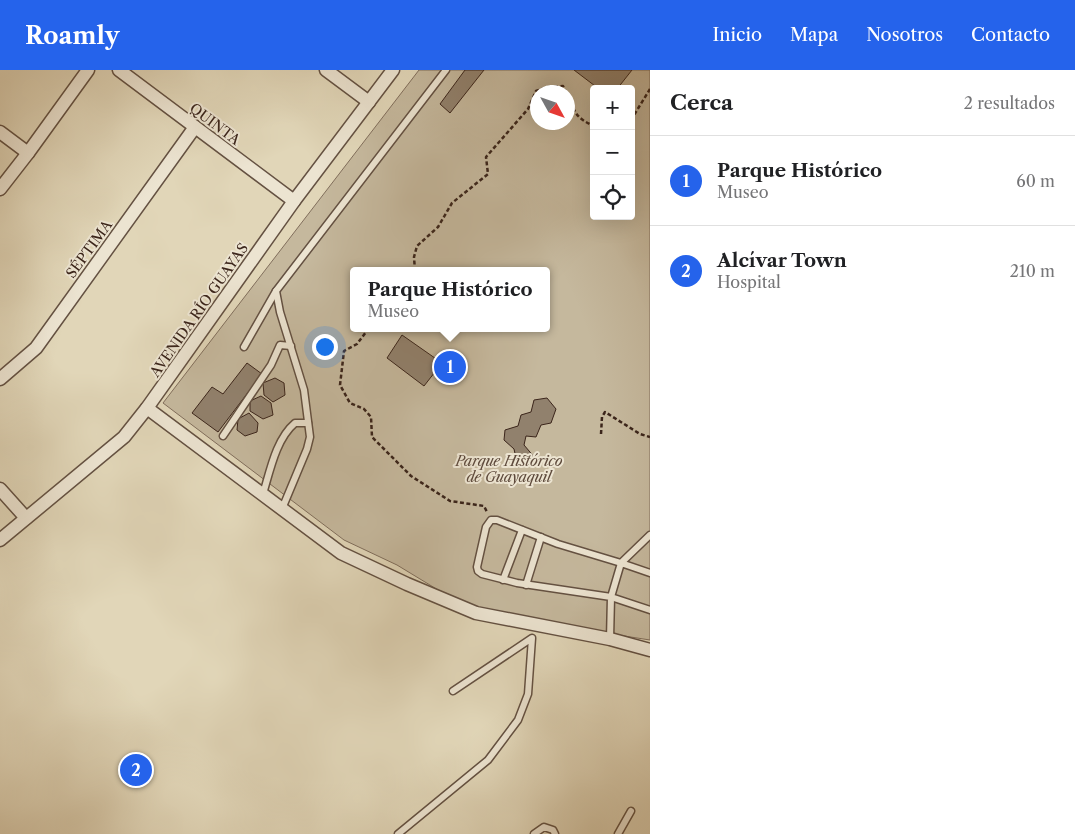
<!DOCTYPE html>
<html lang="es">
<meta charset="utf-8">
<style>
body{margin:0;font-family:"Libre Caslon Text",serif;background:#f2f2f2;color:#202124}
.controls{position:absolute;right:15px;top:15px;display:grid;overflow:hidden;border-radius:5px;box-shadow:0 5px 20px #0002}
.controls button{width:45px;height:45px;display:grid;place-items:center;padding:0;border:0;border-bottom:1px solid #e0e0e0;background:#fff;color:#202124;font:25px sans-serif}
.compass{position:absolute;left:530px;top:15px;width:45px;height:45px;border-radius:50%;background:#fff;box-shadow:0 5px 20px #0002;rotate:130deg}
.you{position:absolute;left:324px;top:276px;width:18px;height:18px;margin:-12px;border:4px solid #fff;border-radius:50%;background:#1a73e8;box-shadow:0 0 0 8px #1a73e833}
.badge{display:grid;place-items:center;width:32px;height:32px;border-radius:50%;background:#2563eb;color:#fff;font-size:16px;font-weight:700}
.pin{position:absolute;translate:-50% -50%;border:2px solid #fff;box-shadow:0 1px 5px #0006}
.popup{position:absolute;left:350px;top:197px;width:200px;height:65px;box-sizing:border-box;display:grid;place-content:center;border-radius:5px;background:#fff;filter:drop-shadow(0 1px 4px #0005);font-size:16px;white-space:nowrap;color:#757577}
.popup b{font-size:19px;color:#202124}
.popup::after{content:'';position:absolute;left:50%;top:100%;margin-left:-10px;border:10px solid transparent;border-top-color:#fff}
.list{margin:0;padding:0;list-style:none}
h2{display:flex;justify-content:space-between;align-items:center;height:65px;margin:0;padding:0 20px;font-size:21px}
h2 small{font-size:16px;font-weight:400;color:#757577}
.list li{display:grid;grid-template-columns:32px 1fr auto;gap:15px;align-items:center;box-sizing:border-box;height:90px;padding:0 20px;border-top:1px solid #e0e0e0}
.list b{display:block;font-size:19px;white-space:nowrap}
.list p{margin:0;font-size:16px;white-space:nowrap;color:#757577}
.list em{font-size:16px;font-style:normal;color:#757577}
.icon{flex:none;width:28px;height:28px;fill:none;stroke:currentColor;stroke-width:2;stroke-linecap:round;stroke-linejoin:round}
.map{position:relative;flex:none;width:650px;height:764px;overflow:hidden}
header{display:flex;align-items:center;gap:30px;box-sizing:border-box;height:70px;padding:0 25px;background:#2563eb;color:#fff}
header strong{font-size:24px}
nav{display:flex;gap:28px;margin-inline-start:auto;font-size:18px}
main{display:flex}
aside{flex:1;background:#fff}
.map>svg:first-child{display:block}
.green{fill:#c5b89d;stroke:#806e5c;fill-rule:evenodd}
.building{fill:#91816d;stroke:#3b251b}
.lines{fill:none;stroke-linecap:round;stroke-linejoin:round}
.lane-casing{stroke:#645142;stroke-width:9}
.street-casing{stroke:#645142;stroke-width:15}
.path{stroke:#3b251b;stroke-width:2.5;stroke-dasharray:4 2.5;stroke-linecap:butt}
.lane{stroke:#ece4d1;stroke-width:6}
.street{stroke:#ece4d1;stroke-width:12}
.labels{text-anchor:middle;stroke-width:4;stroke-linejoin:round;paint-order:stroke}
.street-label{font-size:14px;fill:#3b251b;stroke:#ece4d1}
.park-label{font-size:14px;font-style:italic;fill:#5e4a3c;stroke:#ece4d1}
</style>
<header>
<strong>Roamly</strong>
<nav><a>Inicio</a><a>Mapa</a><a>Nosotros</a><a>Contacto</a></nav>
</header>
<main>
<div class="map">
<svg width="650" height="764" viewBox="0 0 650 764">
<rect width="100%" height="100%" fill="#e1d6b8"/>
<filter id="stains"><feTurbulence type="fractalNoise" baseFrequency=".004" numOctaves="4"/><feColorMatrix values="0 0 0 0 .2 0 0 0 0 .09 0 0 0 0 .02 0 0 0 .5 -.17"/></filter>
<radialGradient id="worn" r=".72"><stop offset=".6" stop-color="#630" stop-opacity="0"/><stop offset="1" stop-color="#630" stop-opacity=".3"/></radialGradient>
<!-- green -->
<path class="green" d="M 419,0 L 650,0 L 650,570 L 476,543 L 397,495 L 344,470 L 163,333 ZM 594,19 L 631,19 L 631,146 L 594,146 ZM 538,22 L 568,22 L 568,52 L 538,52 ZM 354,201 L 546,201 L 546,258 L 354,258 Z"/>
<!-- building -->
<g class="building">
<path d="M 465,0 L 484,0 L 450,43 L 440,34 Z"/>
<path d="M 574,0 L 632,0 L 617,19 L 599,19 Z"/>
<path d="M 402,265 L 442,293 L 424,316 L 387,288 Z"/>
<path d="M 247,293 L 262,304 L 218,362 L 192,343 L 212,317 L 223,324 Z"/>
<path d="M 275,308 L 284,313 L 285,325 L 273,332 L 264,325 L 263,313 Z"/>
<path d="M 261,326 L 271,333 L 273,345 L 263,349 L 250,341 L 250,331 Z"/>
<path d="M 547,328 L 556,339 L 551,353 L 541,355 L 536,367 L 526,366 L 524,375 L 535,388 L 518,397 L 514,379 L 504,370 L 505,360 L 518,356 L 521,345 L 531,342 L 534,330 Z"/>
<path d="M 249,343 L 258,353 L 257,362 L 245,366 L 237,360 L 238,349 Z"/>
</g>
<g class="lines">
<defs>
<g id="lane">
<path d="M 244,277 L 276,221"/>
<path d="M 223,366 L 271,295 L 280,275 L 291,276"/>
<path d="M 263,424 C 270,401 276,369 295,353 L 308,353"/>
<path d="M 282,439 L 307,379 L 310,367 L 304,320 L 280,242 L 276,221 L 446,0"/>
<path d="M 650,503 L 621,493 L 611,527 L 650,540"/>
<path d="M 503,510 L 522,460"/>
<path d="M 526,515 L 541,467"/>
<path d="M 610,569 L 611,527 L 517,513 L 482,504 L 478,501 L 477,497 L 486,457 L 491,450 L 497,450 L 558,474 L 621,493 L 650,465"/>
<path d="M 398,764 L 488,690 L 518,650 L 528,624 L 532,568 L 453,621"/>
<path d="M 534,764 L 544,757 L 553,760 L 555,764"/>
<path d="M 618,764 L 631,741"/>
</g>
<g id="street">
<path d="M 119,0 L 294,131"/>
<path d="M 326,0 L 369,32"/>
<path d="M 0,62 L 28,83"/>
<path d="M 0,119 L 28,83 L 88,0"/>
<path d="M 0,309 L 36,278 L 195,57"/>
<path d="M 147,338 L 341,483 L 407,514 L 476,543 L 610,569 L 650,580"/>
<path d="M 0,419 L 26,448"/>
<path d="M 0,470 L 124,367 L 147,338 L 294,131 L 393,0"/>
</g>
</defs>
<!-- lane casing -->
<use href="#lane" class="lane-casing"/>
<!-- street casing -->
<use href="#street" class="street-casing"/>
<!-- path -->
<g class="path">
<path d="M 568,26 C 575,43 576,48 594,56"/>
<path d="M 631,50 L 650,19"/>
<path d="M 415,201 L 414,187 L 417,176 L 438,157 L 452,133 L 488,104 L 486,87 L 528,39 L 536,21 L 548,17 L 563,16 L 566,22"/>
<path d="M 369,258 L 357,274 L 344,281 L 340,315 L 350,333 L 364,339 L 371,347 L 372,367 L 411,406 L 450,431 L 484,436 L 487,442"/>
<path d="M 601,364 L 602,347 L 605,342 L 640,364 L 650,367"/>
</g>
<!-- lane -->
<use href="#lane" class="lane"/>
<!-- street -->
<use href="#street" class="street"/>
</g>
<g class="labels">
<!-- street labels -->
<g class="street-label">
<text transform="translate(215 54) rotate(37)" y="5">QUINTA</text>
<text transform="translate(89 179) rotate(-54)" y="5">SÉPTIMA</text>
<text transform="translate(199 240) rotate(-55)" y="5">AVENIDA RÍO GUAYAS</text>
</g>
<!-- park labels -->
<g class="park-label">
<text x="509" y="396">Parque Histórico<tspan x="509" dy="16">de Guayaquil</tspan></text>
</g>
</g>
<rect width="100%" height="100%" filter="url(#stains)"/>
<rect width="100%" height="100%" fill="url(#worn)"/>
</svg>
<div class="controls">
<button>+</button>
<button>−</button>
<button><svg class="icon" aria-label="locate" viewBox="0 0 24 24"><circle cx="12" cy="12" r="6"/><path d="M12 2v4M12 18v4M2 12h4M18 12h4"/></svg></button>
</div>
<svg class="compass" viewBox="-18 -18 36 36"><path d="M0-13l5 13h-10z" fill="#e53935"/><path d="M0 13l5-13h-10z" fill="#757577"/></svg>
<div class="you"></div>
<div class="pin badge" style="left:450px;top:297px">1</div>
<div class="popup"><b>Parque Histórico</b>Museo</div>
<div class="pin badge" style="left:136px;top:700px">2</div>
</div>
<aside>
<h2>Cerca<small>2 resultados</small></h2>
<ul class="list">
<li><span class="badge">1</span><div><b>Parque Histórico</b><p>Museo</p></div><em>60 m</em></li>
<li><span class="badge">2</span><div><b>Alcívar Town</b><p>Hospital</p></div><em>210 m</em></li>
</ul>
</aside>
</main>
